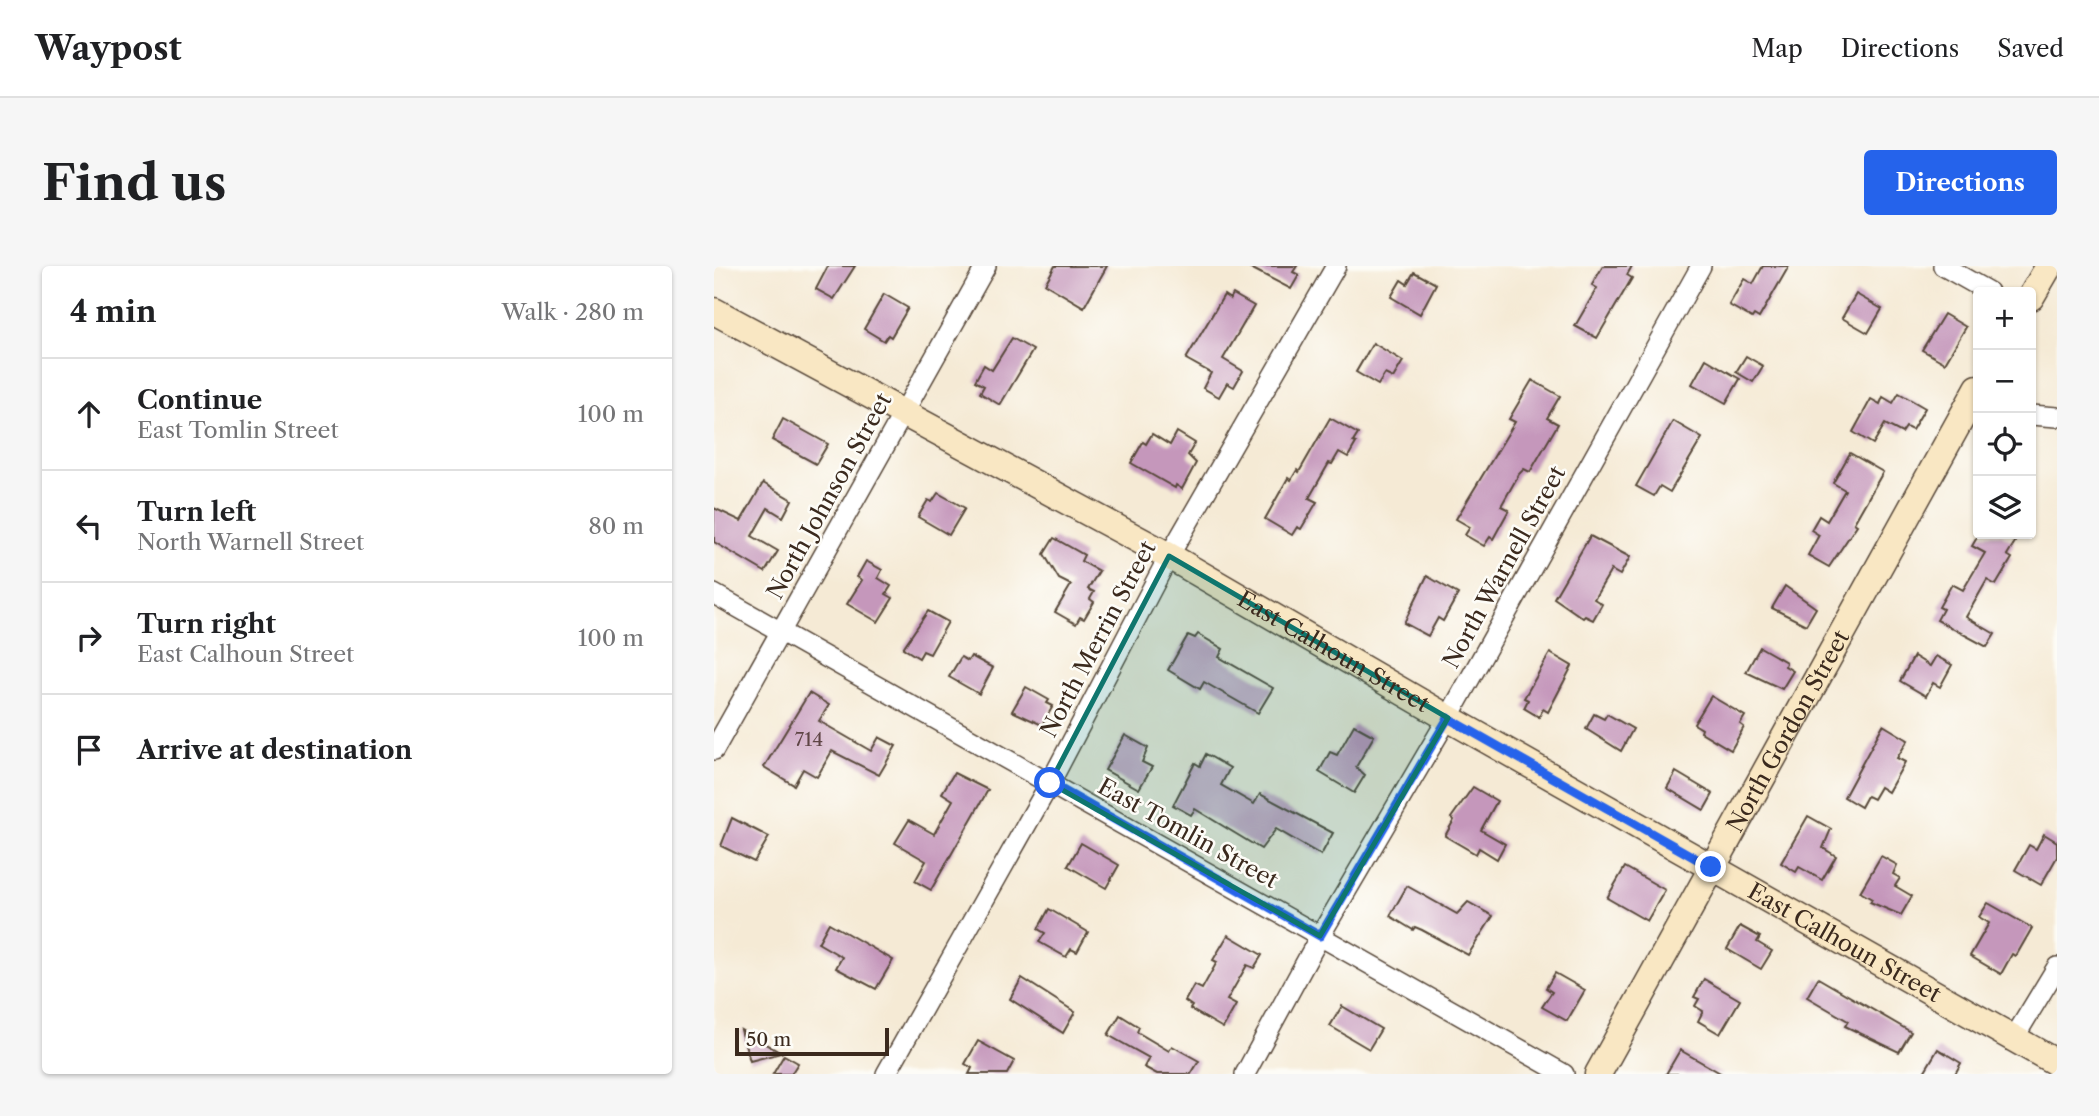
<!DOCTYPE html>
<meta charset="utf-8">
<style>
body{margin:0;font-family:"Libre Caslon Text",serif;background:#f6f6f6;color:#202124}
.controls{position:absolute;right:21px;top:21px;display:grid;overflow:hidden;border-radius:7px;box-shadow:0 2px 5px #0004}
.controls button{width:63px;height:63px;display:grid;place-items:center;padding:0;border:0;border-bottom:2px solid #e0e0e0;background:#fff;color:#202124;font:35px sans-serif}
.scale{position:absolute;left:21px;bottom:18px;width:154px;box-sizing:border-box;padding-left:7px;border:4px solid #3b2a1e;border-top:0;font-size:19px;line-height:24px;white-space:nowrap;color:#3b2a1e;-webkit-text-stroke:5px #fdfcf7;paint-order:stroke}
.stop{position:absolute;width:21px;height:21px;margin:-16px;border:5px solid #2563eb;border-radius:50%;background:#fff}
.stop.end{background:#2563eb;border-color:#fff;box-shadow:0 2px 7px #0008}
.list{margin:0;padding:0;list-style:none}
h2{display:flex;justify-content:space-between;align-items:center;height:91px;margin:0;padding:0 28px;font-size:30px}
h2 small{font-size:23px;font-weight:400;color:#757577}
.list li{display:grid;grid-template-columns:46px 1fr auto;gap:21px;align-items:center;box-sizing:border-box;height:112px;padding:0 28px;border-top:2px solid #e0e0e0}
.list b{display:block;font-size:26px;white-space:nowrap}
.list p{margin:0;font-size:23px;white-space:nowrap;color:#757577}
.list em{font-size:23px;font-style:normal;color:#757577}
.icon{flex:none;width:38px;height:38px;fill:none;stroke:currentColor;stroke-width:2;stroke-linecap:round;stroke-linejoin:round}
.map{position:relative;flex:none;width:1343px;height:808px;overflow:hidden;border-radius:7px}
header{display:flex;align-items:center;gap:42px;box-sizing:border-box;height:98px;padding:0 35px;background:#fff;border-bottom:2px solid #e0e0e0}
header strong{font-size:33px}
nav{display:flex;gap:38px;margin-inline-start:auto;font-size:24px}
.intro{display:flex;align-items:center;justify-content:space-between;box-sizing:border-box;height:168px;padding:0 42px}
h1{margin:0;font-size:49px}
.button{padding:18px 32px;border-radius:7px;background:#2563eb;color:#fff;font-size:24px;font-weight:700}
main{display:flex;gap:42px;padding:0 42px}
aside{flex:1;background:#fff;border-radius:7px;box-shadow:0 2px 5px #0004}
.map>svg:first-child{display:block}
.building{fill:#c597bb}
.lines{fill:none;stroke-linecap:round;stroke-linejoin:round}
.street-casing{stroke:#574739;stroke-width:22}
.secondary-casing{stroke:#574739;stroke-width:29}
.street{stroke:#fff;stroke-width:19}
.secondary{stroke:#f9e7c3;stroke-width:26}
.route{stroke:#2563eb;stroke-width:9}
.marked{fill:#0f766e;fill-opacity:0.2;stroke:#0f766e;stroke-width:5;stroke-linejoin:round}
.labels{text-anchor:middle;stroke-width:5;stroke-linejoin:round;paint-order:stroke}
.number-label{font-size:19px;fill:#5e4545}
.street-label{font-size:23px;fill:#3b2a1e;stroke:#fdfcf7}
</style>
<header>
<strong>Waypost</strong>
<nav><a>Map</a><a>Directions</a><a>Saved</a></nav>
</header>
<div class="intro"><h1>Find us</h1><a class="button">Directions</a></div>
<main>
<aside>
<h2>4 min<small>Walk · 280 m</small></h2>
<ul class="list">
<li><svg class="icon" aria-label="ahead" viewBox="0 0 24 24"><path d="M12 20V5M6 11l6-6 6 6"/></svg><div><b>Continue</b><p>East Tomlin Street</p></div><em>100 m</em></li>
<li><svg class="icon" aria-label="left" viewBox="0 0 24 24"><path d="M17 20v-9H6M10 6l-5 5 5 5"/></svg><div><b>Turn left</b><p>North Warnell Street</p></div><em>80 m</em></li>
<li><svg class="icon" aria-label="right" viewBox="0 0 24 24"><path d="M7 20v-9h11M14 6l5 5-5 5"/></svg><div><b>Turn right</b><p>East Calhoun Street</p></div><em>100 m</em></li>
<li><svg class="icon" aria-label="arrive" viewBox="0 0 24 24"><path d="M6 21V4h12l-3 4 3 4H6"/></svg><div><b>Arrive at destination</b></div></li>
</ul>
</aside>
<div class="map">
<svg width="1343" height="808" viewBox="0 0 1343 808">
<rect width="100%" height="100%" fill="#fdfcf7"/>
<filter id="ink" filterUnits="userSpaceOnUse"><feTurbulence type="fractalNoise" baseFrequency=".0143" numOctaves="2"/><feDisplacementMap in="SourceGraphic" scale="14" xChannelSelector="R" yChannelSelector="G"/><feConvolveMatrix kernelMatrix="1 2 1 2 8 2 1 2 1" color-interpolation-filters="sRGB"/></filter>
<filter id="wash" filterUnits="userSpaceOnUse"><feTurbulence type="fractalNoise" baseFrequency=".00686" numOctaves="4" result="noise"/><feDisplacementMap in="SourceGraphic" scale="28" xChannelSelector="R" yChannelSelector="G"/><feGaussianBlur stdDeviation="1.57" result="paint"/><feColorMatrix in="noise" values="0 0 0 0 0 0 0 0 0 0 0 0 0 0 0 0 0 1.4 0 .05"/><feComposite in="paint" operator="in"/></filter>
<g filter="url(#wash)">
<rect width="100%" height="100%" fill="#f5ead5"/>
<g id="blocks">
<!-- building -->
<g class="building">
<path d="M 114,0 L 141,0 L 120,33 L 102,23 Z"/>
<path d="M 341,0 L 393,0 L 370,41 L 331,18 Z"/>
<path d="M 533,0 L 583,0 L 579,6 L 585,9 L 577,23 Z"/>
<path d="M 889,0 L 918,0 L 913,9 L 918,12 L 883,72 L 861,60 L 883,22 L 878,19 Z"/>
<path d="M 1049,0 L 1075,0 L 1045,52 L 1040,49 L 1038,52 L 1015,39 L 1030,13 L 1039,18 Z"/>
<path d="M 700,6 L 722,18 L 706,48 L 677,31 L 687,14 L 693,18 Z"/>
<path d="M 170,28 L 194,42 L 177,71 L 174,69 L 170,75 L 150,63 Z"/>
<path d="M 519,28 L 540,40 L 509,93 L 529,105 L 520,121 L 513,117 L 505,131 L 489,122 L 497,107 L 472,93 L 510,29 L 516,33 Z"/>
<path d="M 1142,28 L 1168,43 L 1154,67 L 1128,52 Z"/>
<path d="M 1230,48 L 1252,61 L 1231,97 L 1208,84 Z"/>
<path d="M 298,72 L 319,84 L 286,139 L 266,127 L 270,120 L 261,115 L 270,99 L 278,104 Z"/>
<path d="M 659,77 L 689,95 L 679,112 L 671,108 L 664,119 L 642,106 Z"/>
<path d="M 1032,90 L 1049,100 L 1039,116 L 1022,106 Z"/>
<path d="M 992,93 L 1026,113 L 1012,137 L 978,118 Z"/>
<path d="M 818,114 L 846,130 L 833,152 L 844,158 L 816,206 L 810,203 L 805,208 L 787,240 L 795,244 L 779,273 L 776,271 L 770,280 L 751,269 L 756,261 L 742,253 L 801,156 L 795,153 Z"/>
<path d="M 1185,127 L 1211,142 L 1198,164 L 1192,161 L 1188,167 L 1171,158 L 1159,178 L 1139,166 L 1157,133 L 1166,138 L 1169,131 L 1179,137 Z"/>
<path d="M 616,152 L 644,168 L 639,176 L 642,177 L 634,191 L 625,186 L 618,198 L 615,197 L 595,232 L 603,236 L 587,263 L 583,261 L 578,269 L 551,253 L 574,212 L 577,214 L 583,204 L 585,206 Z"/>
<path d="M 69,153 L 114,178 L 102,198 L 58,174 Z"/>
<path d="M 959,155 L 988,172 L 956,226 L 946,220 L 940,230 L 922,220 Z"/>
<path d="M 463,166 L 481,177 L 474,189 L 482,197 L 468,223 L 462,219 L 461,222 L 417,197 L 429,176 L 432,178 L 438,168 L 456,179 Z"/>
<path d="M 1136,187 L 1169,206 L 1140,257 L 1143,259 L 1115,301 L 1094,289 L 1105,269 L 1097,264 L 1105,250 L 1113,255 L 1131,224 L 1119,217 Z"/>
<path d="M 49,217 L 78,234 L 69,251 L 54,242 L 38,270 L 64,285 L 51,306 L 0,276 L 0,242 L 27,255 Z"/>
<path d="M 224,227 L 251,242 L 235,269 L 204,251 L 214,234 L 218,236 Z"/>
<path d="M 1265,268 L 1286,268 L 1301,276 L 1293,289 L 1298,292 L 1282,319 L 1273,314 L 1252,351 L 1281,368 L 1273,381 L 1223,354 L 1229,343 L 1225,341 L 1238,318 L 1249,324 L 1271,287 L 1258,280 Z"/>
<path d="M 876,270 L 916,291 L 906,309 L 897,304 L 896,306 L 880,333 L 888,338 L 879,354 L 871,350 L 869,352 L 840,332 Z"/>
<path d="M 340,272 L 370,289 L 367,295 L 385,305 L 374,323 L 380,326 L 376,333 L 380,336 L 370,353 L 366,351 L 362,358 L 341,346 L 357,319 L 345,313 L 330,288 Z"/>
<path d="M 152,295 L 168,304 L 164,312 L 177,320 L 172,328 L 179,332 L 164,356 L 133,338 L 148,314 L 143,311 Z"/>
<path d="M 713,310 L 744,328 L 729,355 L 724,352 L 714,370 L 690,357 Z"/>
<path d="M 1071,320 L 1102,342 L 1092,359 L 1058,342 Z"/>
<path d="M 214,345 L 234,356 L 216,388 L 209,385 L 205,392 L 189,382 Z"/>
<path d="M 484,368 L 509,383 L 505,391 L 559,422 L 544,447 L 490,416 L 486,423 L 454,404 L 474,369 L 481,372 Z"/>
<path d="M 1046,381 L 1072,396 L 1071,400 L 1079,405 L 1068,423 L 1032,406 Z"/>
<path d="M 836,387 L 858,400 L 834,446 L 829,443 L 825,451 L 810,442 L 814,434 L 810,432 Z"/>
<path d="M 257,390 L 279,402 L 265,428 L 235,411 L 247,391 L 254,395 Z"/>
<path d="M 1200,390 L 1216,400 L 1222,390 L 1238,399 L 1226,421 L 1219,417 L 1212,430 L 1186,415 Z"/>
<path d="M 312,421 L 335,434 L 333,437 L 339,440 L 328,459 L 298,445 Z"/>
<path d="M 95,427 L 115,439 L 105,455 L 157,485 L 165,471 L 182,480 L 165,509 L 118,485 L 103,511 L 89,503 L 80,519 L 50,501 Z"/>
<path d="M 997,430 L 1031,450 L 1026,458 L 1030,461 L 1017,484 L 987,466 L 988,463 L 980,458 Z"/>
<path d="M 880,448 L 890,453 L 893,448 L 919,463 L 907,485 L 872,463 Z"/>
<path d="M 640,459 L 660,470 L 642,501 L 651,509 L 640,527 L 605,506 L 616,486 L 623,489 Z"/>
<path d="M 1169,459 L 1194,474 L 1183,492 L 1191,496 L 1174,526 L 1166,521 L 1159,533 L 1153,530 L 1147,541 L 1130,531 Z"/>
<path d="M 411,469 L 434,482 L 428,496 L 438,501 L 425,523 L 391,504 Z"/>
<path d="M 492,488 L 516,502 L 507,519 L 540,538 L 546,528 L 619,567 L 607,589 L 562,563 L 547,583 L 481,543 L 477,549 L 459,539 L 481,497 L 486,500 Z"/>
<path d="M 962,506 L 999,528 L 990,544 L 953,522 Z"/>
<path d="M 240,507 L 274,524 L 217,624 L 201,615 L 212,595 L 181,577 L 195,554 L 220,568 L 239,534 L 228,527 Z"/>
<path d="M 759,521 L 783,535 L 767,564 L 791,578 L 783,593 L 765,582 L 762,588 L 731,570 L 740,554 L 737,552 Z"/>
<path d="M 1094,550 L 1117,563 L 1109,582 L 1122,590 L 1108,614 L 1085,601 L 1082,606 L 1067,597 Z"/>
<path d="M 18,552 L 55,571 L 40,596 L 7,580 Z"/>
<path d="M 1330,568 L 1343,576 L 1343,591 L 1327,619 L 1301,604 L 1315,579 L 1322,583 Z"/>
<path d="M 367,577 L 405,599 L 392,622 L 354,600 Z"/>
<path d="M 1167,590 L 1183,599 L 1179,608 L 1186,612 L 1181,620 L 1198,630 L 1187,649 L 1156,636 L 1158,633 L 1146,626 Z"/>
<path d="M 911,601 L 951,624 L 933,655 L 893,632 Z"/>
<path d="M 693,620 L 743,648 L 754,636 L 779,650 L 754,689 L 708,664 L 701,661 L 699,664 L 676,650 Z"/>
<path d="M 1274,637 L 1318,662 L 1302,690 L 1298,688 L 1287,708 L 1256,690 L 1275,657 L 1265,651 Z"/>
<path d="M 335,643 L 374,666 L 363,686 L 357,683 L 352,691 L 325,676 L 331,667 L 324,663 Z"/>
<path d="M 115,657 L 179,694 L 162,723 L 122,702 L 128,691 L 104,677 Z"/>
<path d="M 1026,660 L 1046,671 L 1043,676 L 1058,685 L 1047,703 L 1013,683 Z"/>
<path d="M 514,669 L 548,689 L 540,702 L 533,699 L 513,734 L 522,739 L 509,762 L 476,743 L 478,740 L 471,735 L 480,719 L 488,723 L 503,696 L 499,694 Z"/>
<path d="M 841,707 L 871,724 L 853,755 L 828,741 L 838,726 L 832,722 Z"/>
<path d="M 308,712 L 361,746 L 349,767 L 296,733 Z"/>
<path d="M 1104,712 L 1197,766 L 1185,786 L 1131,760 L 1134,755 L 1093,731 Z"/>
<path d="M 990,713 L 1026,734 L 1006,768 L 984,755 L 989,745 L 981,740 L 985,733 L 980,731 Z"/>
<path d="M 628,740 L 667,763 L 655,783 L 616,760 Z"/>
<path d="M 406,749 L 425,761 L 423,766 L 455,785 L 458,780 L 485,795 L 477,808 L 443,808 L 430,801 L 435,792 L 394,769 Z"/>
<path d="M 27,764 L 67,787 L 36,795 Z"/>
<path d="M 264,775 L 300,795 L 293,808 L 255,808 L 258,802 L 251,798 Z"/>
<path d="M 1224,783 L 1247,797 L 1241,808 L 1209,808 Z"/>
<path d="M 966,784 L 1008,808 L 952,808 Z"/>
<path d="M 70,789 L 84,797 L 77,808 L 59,808 Z"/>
</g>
</g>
</g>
<g filter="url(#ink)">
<use href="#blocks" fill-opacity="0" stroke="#574739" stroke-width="2"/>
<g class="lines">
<defs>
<g id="street">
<path d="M 1229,0 L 1275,26"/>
<path d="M 1317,149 L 1343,151"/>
<path d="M 0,328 L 850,808"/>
<path d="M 0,484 L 272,0"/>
<path d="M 1300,772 L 1343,701"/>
<path d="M 172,808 L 336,517 L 455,290 L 622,0"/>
<path d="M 531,808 L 606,670 L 734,452 L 987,0"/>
</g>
<g id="secondary">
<path d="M 1317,31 L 1335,0"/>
<path id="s1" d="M 0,45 L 455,290 L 734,452 L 1343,797"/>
<path id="s2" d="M 884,808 L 1264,122"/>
</g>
</defs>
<!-- street casing -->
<use href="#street" class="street-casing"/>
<!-- secondary casing -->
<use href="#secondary" class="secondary-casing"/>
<!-- street -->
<use href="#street" class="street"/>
<!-- secondary -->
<use href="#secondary" class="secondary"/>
</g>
</g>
<g class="lines" filter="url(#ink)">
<!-- route -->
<path class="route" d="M 336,517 L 606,670 L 734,452 L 997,601"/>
</g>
<!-- marked area -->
<path class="marked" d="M 455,290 L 734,452 L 606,670 L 336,517 Z"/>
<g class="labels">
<!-- number labels -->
<g class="number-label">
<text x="95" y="480">714</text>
</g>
<!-- street labels -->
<g class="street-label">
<text transform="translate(115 230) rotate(-61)" y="8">North Johnson Street</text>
<text transform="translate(790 301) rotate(-61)" y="8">North Warnell Street</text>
<text transform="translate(384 373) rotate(-62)" y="8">North Merrin Street</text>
<text dy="8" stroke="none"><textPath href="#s1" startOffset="707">East Calhoun Street</textPath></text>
<text dy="8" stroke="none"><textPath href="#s2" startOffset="392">North Gordon Street</textPath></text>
<text transform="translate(474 567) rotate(29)" y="8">East Tomlin Street</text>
<text dy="8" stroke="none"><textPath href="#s1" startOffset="1295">East Calhoun Street</textPath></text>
</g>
</g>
</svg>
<div class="controls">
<button>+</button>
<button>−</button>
<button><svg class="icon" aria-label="locate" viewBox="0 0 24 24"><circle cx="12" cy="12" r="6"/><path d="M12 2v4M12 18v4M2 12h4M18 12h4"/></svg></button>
<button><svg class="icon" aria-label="layers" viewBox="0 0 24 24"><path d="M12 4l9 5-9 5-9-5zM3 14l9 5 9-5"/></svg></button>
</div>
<div class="scale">50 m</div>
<div class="stop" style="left:336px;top:517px"></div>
<div class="stop end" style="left:997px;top:601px"></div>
</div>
</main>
